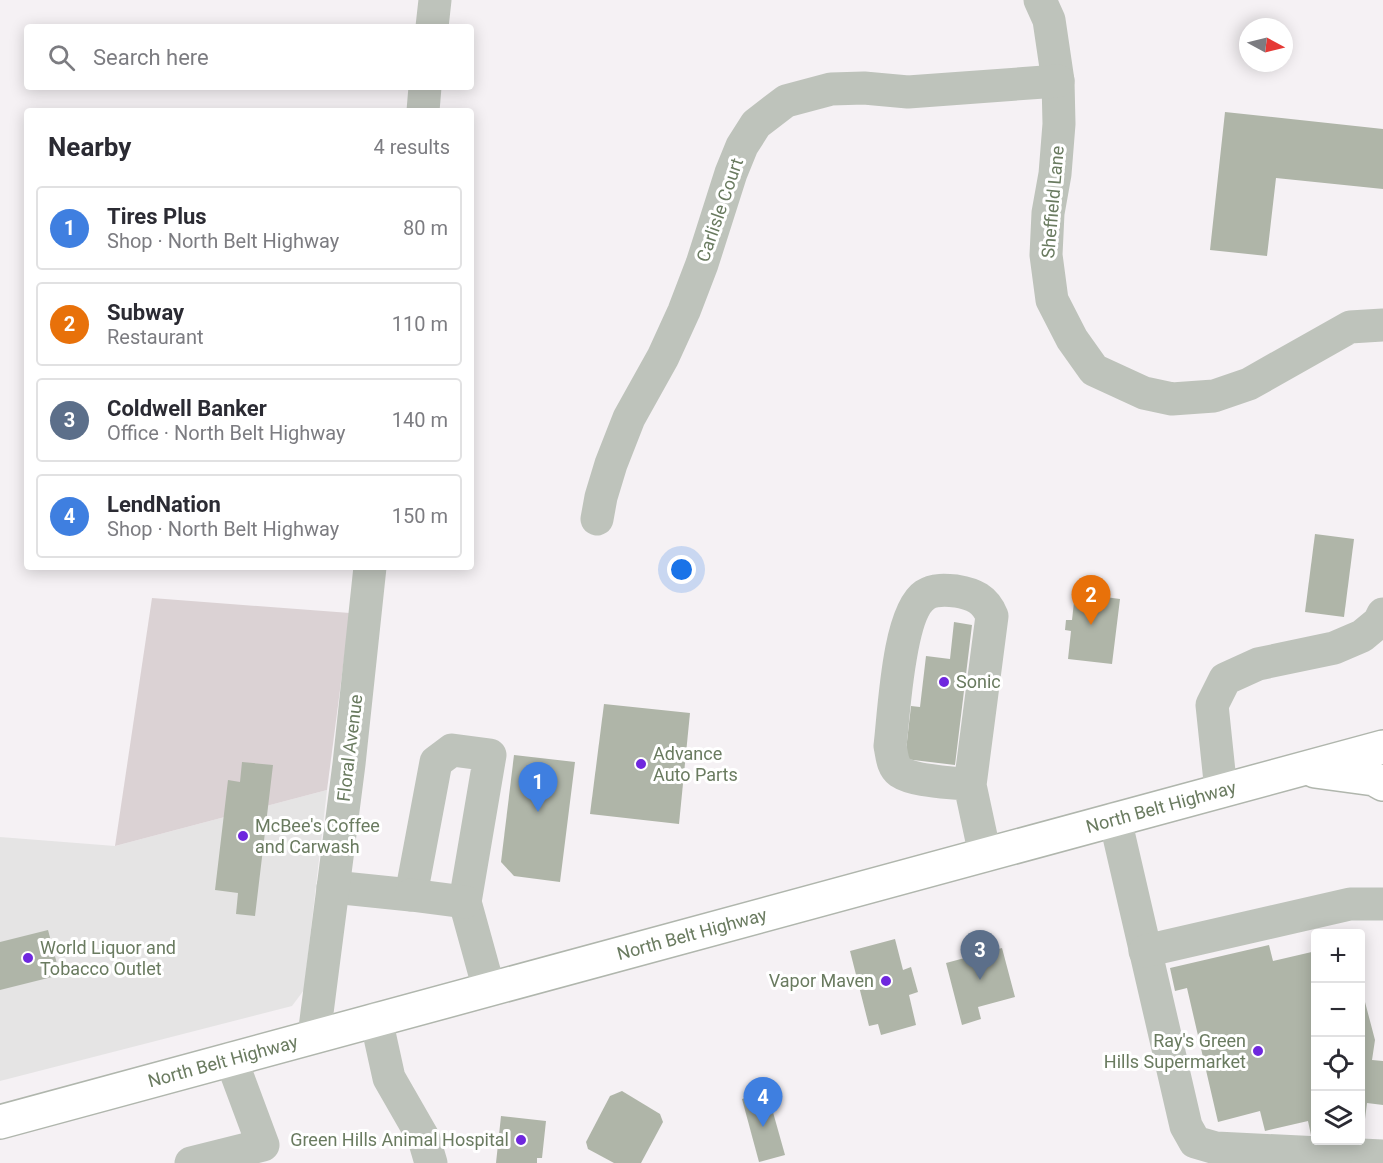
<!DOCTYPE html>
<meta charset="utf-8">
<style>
body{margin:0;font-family:Roboto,sans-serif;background:#f2f2f3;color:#2b2b33}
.controls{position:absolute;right:18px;bottom:18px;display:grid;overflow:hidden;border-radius:6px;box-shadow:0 3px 15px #0003}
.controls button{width:54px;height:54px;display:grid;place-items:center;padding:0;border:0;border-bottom:2px solid #e1e1e2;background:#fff;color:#2b2b33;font:30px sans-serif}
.compass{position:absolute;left:1239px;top:18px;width:54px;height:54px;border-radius:50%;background:#fff;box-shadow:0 3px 15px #0003;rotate:97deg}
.you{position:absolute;left:682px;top:570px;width:21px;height:21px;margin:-15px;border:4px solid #fff;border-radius:50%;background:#1a73e8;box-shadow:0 0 0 9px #1a73e833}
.badge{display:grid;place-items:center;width:39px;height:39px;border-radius:50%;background:#db2777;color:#fff;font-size:20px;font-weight:700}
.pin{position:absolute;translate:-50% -50px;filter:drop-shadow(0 2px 3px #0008)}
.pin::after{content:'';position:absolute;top:32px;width:21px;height:18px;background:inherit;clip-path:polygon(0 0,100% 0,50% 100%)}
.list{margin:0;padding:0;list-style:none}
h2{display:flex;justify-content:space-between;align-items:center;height:78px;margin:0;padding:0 24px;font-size:26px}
h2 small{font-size:20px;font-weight:400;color:#7c7c81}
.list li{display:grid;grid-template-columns:39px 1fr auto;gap:18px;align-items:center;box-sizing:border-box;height:84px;margin:0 12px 12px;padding:0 12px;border:2px solid #e1e1e2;border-radius:6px}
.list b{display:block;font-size:22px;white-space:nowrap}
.list p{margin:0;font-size:20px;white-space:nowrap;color:#7c7c81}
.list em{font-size:20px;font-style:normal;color:#7c7c81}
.icon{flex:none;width:33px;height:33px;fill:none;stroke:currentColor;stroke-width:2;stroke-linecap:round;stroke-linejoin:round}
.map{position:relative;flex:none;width:1383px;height:1163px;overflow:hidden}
.search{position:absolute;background:#fff;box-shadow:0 3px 15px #0003;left:24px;top:24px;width:450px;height:66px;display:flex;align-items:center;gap:15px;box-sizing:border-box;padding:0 21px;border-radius:6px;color:#7c7c81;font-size:22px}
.panel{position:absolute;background:#fff;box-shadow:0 3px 15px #0003;left:24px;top:108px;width:450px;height:462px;border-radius:6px}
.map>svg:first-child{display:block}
.built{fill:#e5e4e4}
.green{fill:#dbd2d4}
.building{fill:#afb5a8}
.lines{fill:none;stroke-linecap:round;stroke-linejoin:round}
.major-casing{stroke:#b0b6ad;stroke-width:36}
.minor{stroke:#bec3bb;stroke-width:33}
.major{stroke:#fff;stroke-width:33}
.poi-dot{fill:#6f27de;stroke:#fff;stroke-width:2}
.labels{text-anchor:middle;stroke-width:6;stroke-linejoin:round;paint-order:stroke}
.street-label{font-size:18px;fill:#6a7b60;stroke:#fff}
.poi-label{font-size:18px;fill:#6a7b60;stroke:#fff;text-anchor:start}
</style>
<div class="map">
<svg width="1383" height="1163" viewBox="0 0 1383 1163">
<rect width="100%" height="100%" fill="#f5f1f4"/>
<!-- built -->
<path class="built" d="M 327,790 L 304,990 L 292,1006 L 0,1081 L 0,837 L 115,846 Z"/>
<!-- green -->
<path class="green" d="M 152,598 L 350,613 L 327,790 L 115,846 Z"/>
<!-- building -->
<g class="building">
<path d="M 1225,112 L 1383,129 L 1383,189 L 1276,178 L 1267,256 L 1210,250 Z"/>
<path d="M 1315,534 L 1354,539 L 1344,617 L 1305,612 Z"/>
<path d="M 1075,593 L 1120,599 L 1112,664 L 1068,659 L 1071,631 L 1065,630 L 1066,620 L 1072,620 Z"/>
<path d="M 954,622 L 972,625 L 955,765 L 905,759 L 911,706 L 920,707 L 926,656 L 950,659 Z"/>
<path d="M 604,704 L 690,713 L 679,824 L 590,814 Z"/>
<path d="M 514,755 L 575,762 L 560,882 L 514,876 L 501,862 Z"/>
<path d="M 242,762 L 273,765 L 255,916 L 236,914 L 238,893 L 215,890 L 228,780 L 240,782 Z"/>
<path d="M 48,930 L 60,975 L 0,990 L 0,942 Z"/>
<path d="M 895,939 L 903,970 L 911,967 L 918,992 L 909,995 L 916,1025 L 881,1035 L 878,1024 L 869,1026 L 850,951 Z"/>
<path d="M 1269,945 L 1273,961 L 1316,951 L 1316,1139 L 1312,1140 L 1308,1121 L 1265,1131 L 1260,1111 L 1218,1122 L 1187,988 L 1175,991 L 1170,968 Z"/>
<path d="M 1002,948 L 1015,997 L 978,1007 L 981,1019 L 962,1025 L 946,963 Z"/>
<path d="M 1360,983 L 1375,1040 L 1372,1060 L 1383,1061 L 1383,1105 L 1367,1103 L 1364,1127 L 1360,1128 Z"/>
<path d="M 622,1091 L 660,1114 L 663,1122 L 641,1163 L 614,1163 L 588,1149 L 586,1142 L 610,1096 Z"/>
<path d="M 767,1091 L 785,1155 L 759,1162 L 742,1099 Z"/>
<path d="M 501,1116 L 546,1121 L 542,1158 L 537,1158 L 537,1163 L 496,1163 Z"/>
</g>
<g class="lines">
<defs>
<g id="major">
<path d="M 1315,771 L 1374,779 L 1383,784"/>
<path id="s1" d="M 0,1122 L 1383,747"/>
</g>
</defs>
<!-- major casing -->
<use href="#major" class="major-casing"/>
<!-- minor -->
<g class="minor">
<path d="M 1040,0 L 1049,20 L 1058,81 L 1059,124 L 1055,174 L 1048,213 L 1046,255 L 1052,300 L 1072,339 L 1094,370 L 1144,393 L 1172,399 L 1214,396 L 1249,384 L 1350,327 L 1383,325"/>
<path d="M 432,27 L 435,0"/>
<path d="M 423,111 L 425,87"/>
<path d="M 597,519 L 601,497 L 611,464 L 629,418 L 663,357 L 684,311 L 702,264 L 731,173 L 742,146 L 756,124 L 786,101 L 831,89 L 864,88 L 908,92 L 1058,81"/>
<path d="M 970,785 C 952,782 915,782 900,772 C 892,766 892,755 890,746 C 894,714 898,613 925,595 C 934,589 946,590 956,591 C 974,594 985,599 992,616 L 970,785 L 985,855"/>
<path d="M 1221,791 L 1212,705 L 1225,679 L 1258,664 L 1334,648 L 1362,636 L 1379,622 L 1383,614"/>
<path d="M 1115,819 L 1186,1126 L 1195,1142 L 1216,1148 L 1383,1156"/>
<path d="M 333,887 L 411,895 L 436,762 L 452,750 L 490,755 L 465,902 L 489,989"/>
<path d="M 411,895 L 465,902"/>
<path d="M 1145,951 L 1350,904 L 1383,904"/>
<path d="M 376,1019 L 389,1078 L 424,1139 L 431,1163"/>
<path d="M 314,1036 L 349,764 L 370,567"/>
<path d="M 191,1163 L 263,1145 L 231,1059"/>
</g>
<!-- major -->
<use href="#major" class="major"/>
</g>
<!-- markers -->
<g class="poi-dot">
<circle cx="944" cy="682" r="6"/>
<circle cx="641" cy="764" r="6"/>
<circle cx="243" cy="836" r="6"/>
<circle cx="28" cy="958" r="6"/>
<circle cx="886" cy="981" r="6"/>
<circle cx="1258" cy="1051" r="6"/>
<circle cx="521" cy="1140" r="6"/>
</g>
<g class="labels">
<!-- street labels -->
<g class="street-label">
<text transform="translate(1053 202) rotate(-85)" y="6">Sheffield Lane</text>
<text transform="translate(720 210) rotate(-71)" y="6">Carlisle Court</text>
<text transform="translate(350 748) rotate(-83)" y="6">Floral Avenue</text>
<text dy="6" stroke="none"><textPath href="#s1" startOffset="1203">North Belt Highway</textPath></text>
<text dy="6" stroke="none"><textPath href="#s1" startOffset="717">North Belt Highway</textPath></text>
<text dy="6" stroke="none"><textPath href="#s1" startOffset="231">North Belt Highway</textPath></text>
</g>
<!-- poi labels -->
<g class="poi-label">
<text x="956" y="688">Sonic</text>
<text x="653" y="760">Advance<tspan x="653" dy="21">Auto Parts</tspan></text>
<text x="255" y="832">McBee's Coffee<tspan x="255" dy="21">and Carwash</tspan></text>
<text x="40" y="954">World Liquor and<tspan x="40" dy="21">Tobacco Outlet</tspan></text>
<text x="874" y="987" text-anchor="end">Vapor Maven</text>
<text x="1246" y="1047" text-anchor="end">Ray's Green<tspan x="1246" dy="21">Hills Supermarket</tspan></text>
<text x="509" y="1146" text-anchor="end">Green Hills Animal Hospital</text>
</g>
</g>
</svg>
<div class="controls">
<button>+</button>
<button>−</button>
<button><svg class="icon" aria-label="locate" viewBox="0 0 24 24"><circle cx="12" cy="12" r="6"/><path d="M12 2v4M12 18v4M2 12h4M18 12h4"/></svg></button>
<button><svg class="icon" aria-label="layers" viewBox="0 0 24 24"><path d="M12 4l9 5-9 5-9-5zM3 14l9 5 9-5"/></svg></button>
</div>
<svg class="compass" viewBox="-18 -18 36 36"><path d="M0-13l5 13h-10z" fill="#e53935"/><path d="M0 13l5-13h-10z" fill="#7c7c81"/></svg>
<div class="you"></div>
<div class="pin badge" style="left:538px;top:812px;background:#3f7fe0">1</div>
<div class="pin badge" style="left:1091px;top:625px;background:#e8710a">2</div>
<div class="pin badge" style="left:980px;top:980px;background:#5c6f8a">3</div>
<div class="pin badge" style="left:763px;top:1127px;background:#3f7fe0">4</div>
<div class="search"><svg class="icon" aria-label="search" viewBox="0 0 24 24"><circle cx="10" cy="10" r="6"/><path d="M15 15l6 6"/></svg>Search here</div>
<section class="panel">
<h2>Nearby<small>4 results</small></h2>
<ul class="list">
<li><span class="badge" style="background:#3f7fe0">1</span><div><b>Tires Plus</b><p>Shop · North Belt Highway</p></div><em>80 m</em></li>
<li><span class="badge" style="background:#e8710a">2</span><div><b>Subway</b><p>Restaurant</p></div><em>110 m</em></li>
<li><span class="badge" style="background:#5c6f8a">3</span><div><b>Coldwell Banker</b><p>Office · North Belt Highway</p></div><em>140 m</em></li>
<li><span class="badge" style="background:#3f7fe0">4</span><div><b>LendNation</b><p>Shop · North Belt Highway</p></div><em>150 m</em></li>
</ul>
</section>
</div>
